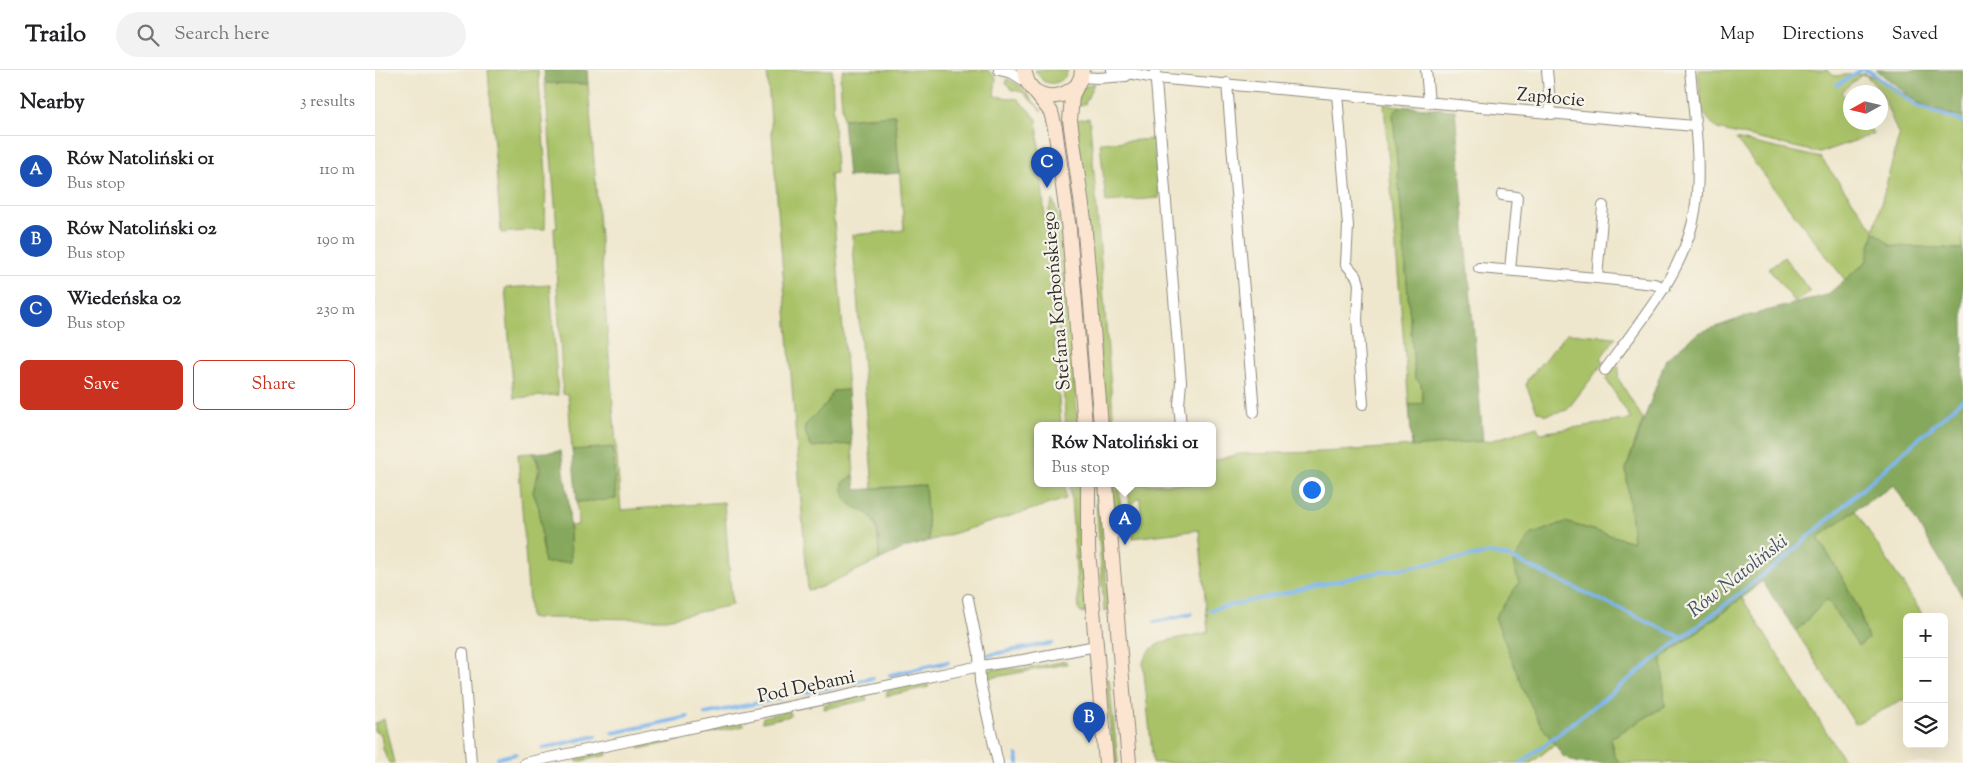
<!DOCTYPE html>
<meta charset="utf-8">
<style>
body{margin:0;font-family:"Sorts Mill Goudy",serif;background:#f2f2f2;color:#202124}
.controls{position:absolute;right:15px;bottom:15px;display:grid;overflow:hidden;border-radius:8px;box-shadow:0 5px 20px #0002}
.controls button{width:45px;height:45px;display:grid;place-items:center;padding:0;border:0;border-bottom:1px solid #e0e0e0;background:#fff;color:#202124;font:25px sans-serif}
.compass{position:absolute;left:1468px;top:15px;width:45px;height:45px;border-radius:50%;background:#fff;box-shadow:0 5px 20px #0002;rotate:262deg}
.you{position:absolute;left:936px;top:419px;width:18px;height:18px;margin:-12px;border:4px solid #fff;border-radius:50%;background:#1a73e8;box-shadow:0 0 0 8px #1a73e833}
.badge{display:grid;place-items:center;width:32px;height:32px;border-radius:50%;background:#c8321e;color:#fff;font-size:16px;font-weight:700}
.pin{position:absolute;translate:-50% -41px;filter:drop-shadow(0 1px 2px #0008)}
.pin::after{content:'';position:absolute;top:26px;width:18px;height:15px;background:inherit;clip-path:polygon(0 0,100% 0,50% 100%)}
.popup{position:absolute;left:659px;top:352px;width:182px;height:65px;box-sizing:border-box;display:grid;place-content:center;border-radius:8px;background:#fff;filter:drop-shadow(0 1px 4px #0005);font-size:16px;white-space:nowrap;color:#757577}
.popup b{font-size:19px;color:#202124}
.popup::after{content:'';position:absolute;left:50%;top:100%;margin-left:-10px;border:10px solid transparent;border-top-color:#fff}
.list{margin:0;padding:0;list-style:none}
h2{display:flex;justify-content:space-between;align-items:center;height:65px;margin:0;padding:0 20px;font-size:21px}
h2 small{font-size:16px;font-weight:400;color:#757577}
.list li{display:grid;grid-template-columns:32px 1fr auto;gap:15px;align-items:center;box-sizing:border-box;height:70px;padding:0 20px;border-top:1px solid #e0e0e0}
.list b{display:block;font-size:19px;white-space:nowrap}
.list p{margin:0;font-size:16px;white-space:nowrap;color:#757577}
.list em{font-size:16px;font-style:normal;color:#757577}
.actions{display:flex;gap:10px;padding:15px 20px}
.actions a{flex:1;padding:11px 0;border:1px solid #c8321e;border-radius:8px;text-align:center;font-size:18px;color:#c8321e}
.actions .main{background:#c8321e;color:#fff}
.icon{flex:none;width:28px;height:28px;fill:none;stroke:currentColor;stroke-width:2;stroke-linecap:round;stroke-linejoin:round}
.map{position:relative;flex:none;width:1588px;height:693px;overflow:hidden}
header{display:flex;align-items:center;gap:30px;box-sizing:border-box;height:70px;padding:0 25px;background:#fff;border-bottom:1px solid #e0e0e0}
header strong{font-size:24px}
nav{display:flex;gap:28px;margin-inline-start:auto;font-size:18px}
.search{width:350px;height:45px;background:#f2f2f2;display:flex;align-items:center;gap:12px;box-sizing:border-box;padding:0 18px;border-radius:28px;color:#757577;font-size:19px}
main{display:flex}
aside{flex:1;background:#fff}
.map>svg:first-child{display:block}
.green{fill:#a9c267;stroke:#6a7649}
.forest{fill:#86a85c;stroke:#586a44}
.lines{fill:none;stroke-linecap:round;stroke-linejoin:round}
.stream{stroke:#7cb4ec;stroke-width:4}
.street-casing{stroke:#8d897c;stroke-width:12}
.secondary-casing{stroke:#8d897c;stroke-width:16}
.street{stroke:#fff;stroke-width:10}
.secondary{stroke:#fce5d0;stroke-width:14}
.labels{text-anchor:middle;stroke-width:4.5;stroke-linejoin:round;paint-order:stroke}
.street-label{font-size:19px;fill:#2b2b2b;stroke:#f7f3e8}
.water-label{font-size:20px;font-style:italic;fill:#435465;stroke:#f7f3e8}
</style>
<header>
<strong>Trailo</strong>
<div class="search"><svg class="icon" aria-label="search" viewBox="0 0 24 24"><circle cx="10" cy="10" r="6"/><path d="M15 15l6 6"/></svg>Search here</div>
<nav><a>Map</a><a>Directions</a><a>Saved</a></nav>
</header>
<main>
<aside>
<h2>Nearby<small>3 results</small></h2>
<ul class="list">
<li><span class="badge" style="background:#1a4fb4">A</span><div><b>Rów Natoliński 01</b><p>Bus stop</p></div><em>110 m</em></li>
<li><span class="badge" style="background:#1a4fb4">B</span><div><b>Rów Natoliński 02</b><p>Bus stop</p></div><em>190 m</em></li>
<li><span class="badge" style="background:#1a4fb4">C</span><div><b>Wiedeńska 02</b><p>Bus stop</p></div><em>230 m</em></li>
</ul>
<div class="actions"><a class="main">Save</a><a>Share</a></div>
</aside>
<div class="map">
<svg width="1588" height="693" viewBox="0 0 1588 693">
<rect width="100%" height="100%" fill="#f7f3e8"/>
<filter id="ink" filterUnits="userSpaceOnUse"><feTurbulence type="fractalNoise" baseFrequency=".02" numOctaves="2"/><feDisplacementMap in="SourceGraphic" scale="10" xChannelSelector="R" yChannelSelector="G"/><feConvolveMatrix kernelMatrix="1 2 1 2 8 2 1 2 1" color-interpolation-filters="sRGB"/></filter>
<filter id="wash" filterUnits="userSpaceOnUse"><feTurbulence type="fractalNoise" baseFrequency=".0096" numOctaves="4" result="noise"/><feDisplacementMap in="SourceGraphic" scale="20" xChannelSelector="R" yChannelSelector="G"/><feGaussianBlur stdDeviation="1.12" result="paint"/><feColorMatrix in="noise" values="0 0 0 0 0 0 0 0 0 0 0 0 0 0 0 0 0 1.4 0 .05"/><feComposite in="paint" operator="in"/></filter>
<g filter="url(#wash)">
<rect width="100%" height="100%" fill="#efe7cd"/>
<!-- green -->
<g class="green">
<path d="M 113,0 L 163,0 L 171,104 L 170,159 L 126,163 Z"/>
<path d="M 392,0 L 458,0 L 457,3 L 461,103 L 455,104 L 473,320 L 458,321 L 452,333 L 430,355 L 430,362 L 436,377 L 477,374 L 479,405 L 468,413 L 480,437 C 506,447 502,466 504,490 L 444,518 L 433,520 Z"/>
<path d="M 468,0 L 613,0 L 621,8 L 619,26 L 643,29 L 662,49 L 686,356 L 662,356 L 662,414 L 690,414 L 691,429 L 554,471 L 550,415 L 498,418 L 477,165 L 529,160 L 520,45 L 468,49 L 465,10 Z"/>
<path d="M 660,0 L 693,0 C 689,12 679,16 668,11 Z"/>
<path d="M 1323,0 L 1453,0 L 1459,6 C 1507,0 1508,12 1544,33 C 1556,40 1574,44 1588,48 L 1588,179 L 1517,176 L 1491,192 L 1470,210 L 1361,69 L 1446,88 L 1499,160 L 1524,66 L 1506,22 L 1489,3 L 1466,22 L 1475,34 L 1476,52 L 1491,53 L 1499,64 L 1445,83 L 1342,59 L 1327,42 Z"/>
<path d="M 632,9 L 645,16 L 667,41 L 647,22 L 637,20 L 631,14 Z"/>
<path d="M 170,13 L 213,14 L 246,440 L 349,432 L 357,535 L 291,549 L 155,548 L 143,384 L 157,383 L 163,393 L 163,405 L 161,408 L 158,422 L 164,438 L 169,493 L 196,492 L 195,456 L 203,455 L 202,432 L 241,429 L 238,378 L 197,380 L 193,325 L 188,324 L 179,158 L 182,158 Z"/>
<path d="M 719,13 L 710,34 L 700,37 L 707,18 Z"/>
<path d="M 1009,34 L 1025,36 L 1018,44 L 1040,308 L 1046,313 L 1048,333 L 1034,335 Z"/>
<path d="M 714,48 L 715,53 L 739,356 L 732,356 L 701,50 Z"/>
<path d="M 685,52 L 689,52 L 704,168 L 719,356 L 716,356 Z"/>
<path d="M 778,69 L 784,128 L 731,132 L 725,73 Z"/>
<path d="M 678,130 L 687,157 L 703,356 L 691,356 L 674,139 Z"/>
<path d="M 1409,187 L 1435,221 L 1420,232 L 1394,199 Z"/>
<path d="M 175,215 L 183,325 L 139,328 L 130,218 Z"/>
<path d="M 1192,263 L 1241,267 L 1225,289 L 1229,292 L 1192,340 L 1171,345 L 1162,341 L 1151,315 L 1152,310 Z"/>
<path d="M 1241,296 L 1244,297 L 1243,308 L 1268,349 L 1251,399 L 1259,472 L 1190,452 L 1120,547 L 1180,674 L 1156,693 L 778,693 L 768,593 C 775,566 811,569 833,562 L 824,460 L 758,468 L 756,449 L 766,448 L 765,428 L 762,428 L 755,439 L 753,414 L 838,414 L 838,391 L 864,384 L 948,382 L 1114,371 L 1162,357 L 1165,363 L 1256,349 L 1231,309 Z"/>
<path d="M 695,414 L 706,414 L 707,487 L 711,542 L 706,543 L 704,541 Z"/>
<path d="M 720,414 L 723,414 L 734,540 L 729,541 Z"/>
<path d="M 737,414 L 744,414 L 746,447 L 744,447 L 745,455 L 738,436 Z"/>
<path d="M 1480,440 L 1549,547 L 1532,547 L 1532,628 L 1480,654 L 1421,561 L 1452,529 L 1483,575 L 1493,569 L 1483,538 L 1467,507 L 1443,468 Z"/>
<path d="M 1367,528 L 1471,693 L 1245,693 L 1239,685 L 1236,668 L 1290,636 L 1286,588 Z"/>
<path d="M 691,591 L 692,594 L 609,609 L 611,603 L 617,599 L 650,599 Z"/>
<path d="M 730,609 L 734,609 L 743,693 L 738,693 Z"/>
<path d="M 551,612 L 554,617 L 511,626 L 512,621 Z"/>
<path d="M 490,625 L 492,630 L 449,639 L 450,634 Z"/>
<path d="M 415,641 L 416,646 L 387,652 L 388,647 Z"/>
<path d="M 9,649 L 19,693 L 14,693 L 8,679 L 6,664 L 0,662 L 0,654 Z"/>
<path d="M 366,652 L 369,656 L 325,665 L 326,660 Z"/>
<path d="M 304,665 L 306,670 L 264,679 L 265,674 Z"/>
<path d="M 231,681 L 232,685 L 202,692 L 202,687 Z"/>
</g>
<!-- forest -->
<g class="forest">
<path d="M 169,0 L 212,0 L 213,14 L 170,13 Z"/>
<path d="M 1501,0 L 1588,0 L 1588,48 L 1544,33 Z"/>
<path d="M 1025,36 L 1080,40 L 1108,371 L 1037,377 L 1034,335 L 1048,333 L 1046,313 L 1040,308 L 1018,44 Z"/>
<path d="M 520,45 L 524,103 L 473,107 L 468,49 Z"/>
<path d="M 1499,161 L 1517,176 L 1588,179 L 1588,527 L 1519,415 L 1480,440 L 1443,468 L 1467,507 L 1483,538 L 1493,569 L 1483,576 L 1452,529 L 1421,561 L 1387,511 L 1367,528 L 1287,588 L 1290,636 L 1236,668 L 1239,685 L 1245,693 L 1203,693 L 1188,686 L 1164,652 L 1150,623 L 1120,547 L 1144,513 L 1138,493 L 1155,465 L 1190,452 L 1258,472 L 1251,399 L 1291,289 L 1323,263 L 1372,246 L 1452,225 L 1491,192 Z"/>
<path d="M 473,320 L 477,374 L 436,377 L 430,362 L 430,355 L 452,333 L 458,321 Z"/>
<path d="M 238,377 L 241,429 L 202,432 L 197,380 Z"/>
<path d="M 186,381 L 194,434 L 196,492 L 169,493 L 164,438 L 158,422 L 165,399 L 161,387 L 157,383 Z"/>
<path d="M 479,405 L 481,420 L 550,415 L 554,471 L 527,479 L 504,490 C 503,479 505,465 501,455 C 493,432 466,445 468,413 Z"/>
</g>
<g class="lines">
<!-- stream -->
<g class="stream">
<path d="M 1490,0 L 1494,1 L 1542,36 L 1588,52"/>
<path d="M 1462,15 L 1486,0"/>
<path d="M 835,540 L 994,504 L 1116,483 L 1134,487 L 1307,568"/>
<path d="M 780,552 L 816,544"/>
<path d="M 613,585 L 677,573"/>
<path d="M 515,605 L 573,592"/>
<path d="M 422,624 L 498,608"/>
<path d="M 330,644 L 406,628"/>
<path d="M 238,663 L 313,647"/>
<path d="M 168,678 L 221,666"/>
<path d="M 642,685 L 643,693"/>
<path d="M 123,688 L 141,684"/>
<path d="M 1146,693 L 1409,489 L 1588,329"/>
</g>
</g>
</g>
<g filter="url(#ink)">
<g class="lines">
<defs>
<g id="street">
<path d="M 624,0 L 637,3 L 653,13"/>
<path d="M 737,0 L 780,8 L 1319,56"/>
<path d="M 780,0 L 806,312 L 804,335 L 806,356"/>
<path d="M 1051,0 L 1054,33"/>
<path d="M 1172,0 L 1176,44"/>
<path d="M 706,7 L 723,8 L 751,6"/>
<path d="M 852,13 L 879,342"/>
<path d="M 962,24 L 973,156 L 971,194 L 982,207 L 984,214 L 982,249 L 988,334"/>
<path d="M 1127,125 L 1142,127 L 1135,200"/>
<path d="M 1104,198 L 1222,208 L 1279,214 L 1290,218"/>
<path d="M 1222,208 L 1228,136"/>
<path d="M 1230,300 C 1264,253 1311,200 1320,141 C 1327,97 1319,45 1315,0"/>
<path d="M 593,529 L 604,583 L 605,612 L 623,693"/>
<path d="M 88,583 L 96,693"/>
<path d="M 150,693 L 605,596 L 648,590 L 721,576"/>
</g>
<g id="secondary">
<path d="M 649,0 L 653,13 L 676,42 L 680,58 L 694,160 L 710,356"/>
<path d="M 707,0 L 706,7 L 697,26 L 695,50 L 709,150 L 726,356"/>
<path d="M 660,21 C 674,30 688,27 700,17"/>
<path d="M 713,414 L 713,480 L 731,693"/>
<path d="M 731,414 L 754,693"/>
</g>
</defs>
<!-- street casing -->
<use href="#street" class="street-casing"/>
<!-- secondary casing -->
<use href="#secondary" class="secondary-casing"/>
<!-- street -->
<use href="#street" class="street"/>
<!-- secondary -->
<use href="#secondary" class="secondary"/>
</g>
</g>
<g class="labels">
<!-- street labels -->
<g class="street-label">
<text transform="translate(1176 26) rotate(5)" y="7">Zapłocie</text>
<text transform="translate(680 231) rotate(-95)" y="7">Stefana Korbońskiego</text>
<text transform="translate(431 615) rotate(-12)" y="7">Pod Dębami</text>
</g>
<!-- water labels -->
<g class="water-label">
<text transform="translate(1362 505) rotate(-38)" y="7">Rów Natoliński</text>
</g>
</g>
</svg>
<div class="controls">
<button>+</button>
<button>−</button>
<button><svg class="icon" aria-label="layers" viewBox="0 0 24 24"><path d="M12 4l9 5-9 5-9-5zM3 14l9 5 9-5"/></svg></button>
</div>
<svg class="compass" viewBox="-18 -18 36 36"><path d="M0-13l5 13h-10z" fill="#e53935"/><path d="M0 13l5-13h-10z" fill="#757577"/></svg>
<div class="you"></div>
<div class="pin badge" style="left:750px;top:475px;background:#1a4fb4">A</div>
<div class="popup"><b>Rów Natoliński 01</b>Bus stop</div>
<div class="pin badge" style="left:714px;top:673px;background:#1a4fb4">B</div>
<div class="pin badge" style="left:672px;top:118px;background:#1a4fb4">C</div>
</div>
</main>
